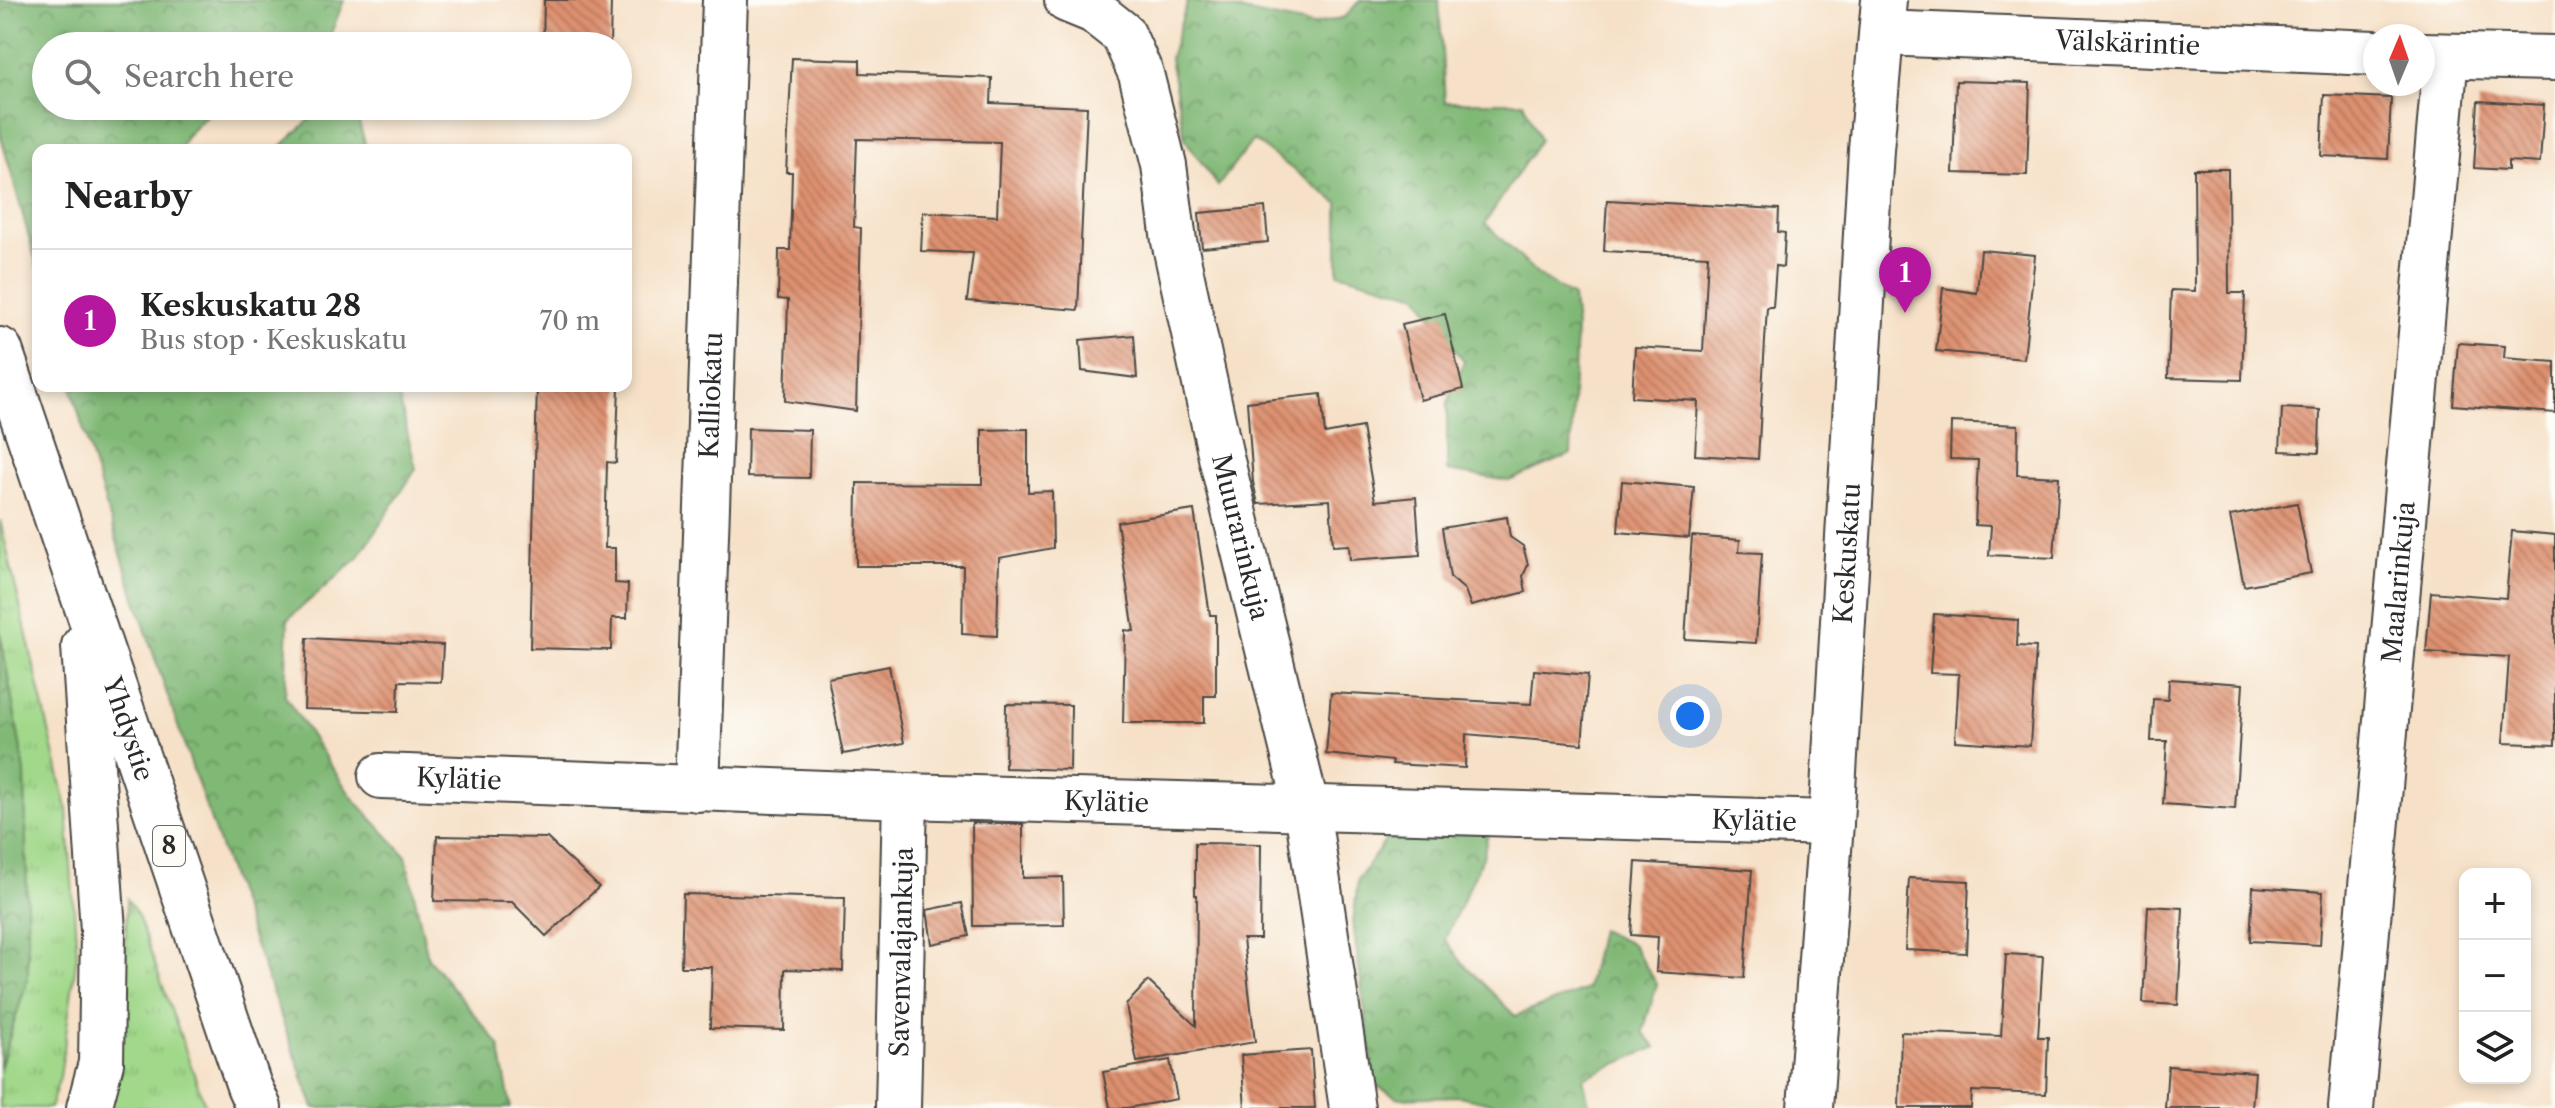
<!DOCTYPE html>
<meta charset="utf-8">
<style>
body{margin:0;font-family:"Libre Caslon Text",serif;background:#f2f2f2;color:#222}
.controls{position:absolute;right:24px;bottom:24px;display:grid;overflow:hidden;border-radius:16px;box-shadow:0 4px 12px #0003}
.controls button{width:72px;height:72px;display:grid;place-items:center;padding:0;border:0;border-bottom:2px solid #e0e0e0;background:#fff;color:#222;font:40px sans-serif}
.compass{position:absolute;left:2363px;top:24px;width:72px;height:72px;border-radius:50%;background:#fff;box-shadow:0 4px 12px #0003;rotate:2deg}
.you{position:absolute;left:1690px;top:716px;width:28px;height:28px;margin:-20px;border:6px solid #fff;border-radius:50%;background:#1a73e8;box-shadow:0 0 0 12px #1a73e833}
.badge{display:grid;place-items:center;width:52px;height:52px;border-radius:50%;background:#b5179e;color:#fff;font-size:26px;font-weight:700}
.pin{position:absolute;translate:-50% -66px;filter:drop-shadow(0 2px 4px #0008)}
.pin::after{content:'';position:absolute;top:42px;width:28px;height:24px;background:inherit;clip-path:polygon(0 0,100% 0,50% 100%)}
.list{margin:0;padding:0;list-style:none}
h2{display:flex;justify-content:space-between;align-items:center;height:104px;margin:0;padding:0 32px;font-size:34px}
h2 small{font-size:26px;font-weight:400;color:#767676}
.list li{display:grid;grid-template-columns:52px 1fr auto;gap:24px;align-items:center;box-sizing:border-box;height:144px;padding:0 32px;border-top:2px solid #e0e0e0}
.list b{display:block;font-size:30px;white-space:nowrap}
.list p{margin:0;font-size:26px;white-space:nowrap;color:#767676}
.list em{font-size:26px;font-style:normal;color:#767676}
.icon{flex:none;width:44px;height:44px;fill:none;stroke:currentColor;stroke-width:2;stroke-linecap:round;stroke-linejoin:round}
.map{position:relative;flex:none;width:2555px;height:1108px;overflow:hidden}
.search{position:absolute;background:#fff;box-shadow:0 4px 12px #0003;left:32px;top:32px;width:600px;height:88px;display:flex;align-items:center;gap:20px;box-sizing:border-box;padding:0 28px;border-radius:44px;color:#767676;font-size:30px}
.panel{position:absolute;background:#fff;box-shadow:0 4px 12px #0003;left:32px;top:144px;width:600px;height:248px;border-radius:16px}
.map>svg:first-child{display:block}
.grass{fill:url(#grass-tufts);stroke:#66825a;stroke-width:2}
.forest{fill:url(#forest-crowns);stroke:#567250;stroke-width:2}
.building{fill:url(#building-back-hatch)}
.lines{fill:none;stroke-linecap:round;stroke-linejoin:round}
.minor-casing{stroke:#494643;stroke-width:48}
.tertiary-casing{stroke:#494643;stroke-width:48}
.trunk-casing{stroke:#494643;stroke-width:48}
.minor{stroke:#fff;stroke-width:44}
.tertiary{stroke:#fff;stroke-width:44}
.trunk{stroke:#fff;stroke-width:44}
.labels{text-anchor:middle;stroke-width:8;stroke-linejoin:round;paint-order:stroke}
.shield{fill:#fdfcf7;stroke:#6a6a68;stroke-width:2}
.shield-label{font-size:24px;font-weight:bold;fill:#2b2b2b}
.street-label{font-size:26px;fill:#2b2b2b;stroke:#fdfcf7}
</style>
<div class="map">
<svg width="2555" height="1108" viewBox="0 0 2555 1108">
<defs>
<pattern id="grass-tufts" width="24" height="20" patternUnits="userSpaceOnUse" patternTransform="scale(2)"><rect width="24" height="20" fill="#a1d88a"/><path d="M3 7l-1-3M5 7V3M7 7l1-3M15 17l-1-3M17 17v-4M19 17l1-3" fill="none" stroke="#8bba77"/></pattern>
<pattern id="forest-crowns" width="20" height="18" patternUnits="userSpaceOnUse" patternTransform="scale(2)"><rect width="20" height="18" fill="#80b876"/><path d="M2 6a3 3 0 1 1 6 0M12 15a3 3 0 1 1 6 0" fill="none" stroke="#699661"/></pattern>
<pattern id="building-back-hatch" width="6" height="6" patternUnits="userSpaceOnUse" patternTransform="scale(2)"><rect width="6" height="6" fill="#dd9070"/><path d="M-1 5l2 2M0 0l6 6M5-1l2 2" fill="none" stroke="#b3765c"/></pattern>
</defs>
<rect width="100%" height="100%" fill="#fdfcf7"/>
<filter id="ink" filterUnits="userSpaceOnUse"><feTurbulence type="fractalNoise" baseFrequency=".0125" numOctaves="2"/><feDisplacementMap in="SourceGraphic" scale="16" xChannelSelector="R" yChannelSelector="G"/><feConvolveMatrix kernelMatrix="1 2 1 2 8 2 1 2 1" color-interpolation-filters="sRGB"/></filter>
<filter id="wash" filterUnits="userSpaceOnUse"><feTurbulence type="fractalNoise" baseFrequency=".006" numOctaves="4" result="noise"/><feDisplacementMap in="SourceGraphic" scale="32" xChannelSelector="R" yChannelSelector="G"/><feGaussianBlur stdDeviation="1.8" result="paint"/><feColorMatrix in="noise" values="0 0 0 0 0 0 0 0 0 0 0 0 0 0 0 0 0 1.4 0 .05"/><feComposite in="paint" operator="in"/></filter>
<g filter="url(#wash)">
<rect width="100%" height="100%" fill="#f6e1c8"/>
<!-- grass -->
<g class="grass">
<path d="M 0,520 L 67,808 L 77,954 L 60,1077 L 50,1108 L 0,1108 L 0,1068 L 28,977 L 25,772 L 0,632 Z"/>
<path d="M 127,899 L 138,916 L 206,1108 L 105,1108 L 124,993 Z"/>
</g>
<!-- forest -->
<g class="forest">
<path d="M 0,0 L 344,0 L 326,46 L 46,46 L 46,106 L 215,106 L 185,138 L 180,150 L 38,150 L 38,269 L 0,133 Z"/>
<path d="M 1188,0 L 1312,25 L 1345,17 L 1360,0 L 1439,0 L 1445,102 L 1523,102 L 1540,140 L 1485,223 L 1538,275 L 1573,297 L 1576,328 L 1571,454 L 1509,481 L 1447,471 L 1447,405 L 1464,362 L 1418,295 L 1338,273 L 1338,203 L 1253,140 L 1218,186 L 1185,139 L 1170,58 Z"/>
<path d="M 317,113 L 357,116 L 367,150 L 277,150 Z"/>
<path d="M 71,386 L 404,386 L 398,393 L 416,469 L 358,558 L 288,619 L 285,696 L 351,796 L 406,856 L 428,958 L 499,1045 L 511,1108 L 314,1108 C 228,869 139,630 71,386 Z"/>
<path d="M 0,632 L 25,772 L 28,977 L 0,1068 Z"/>
<path d="M 1447,822 L 1488,834 L 1483,857 L 1445,939 L 1461,961 L 1515,1016 L 1587,989 L 1600,930 L 1632,944 L 1657,984 L 1643,1032 L 1656,1047 L 1583,1078 L 1590,1108 L 1514,1108 L 1459,1096 L 1399,1098 L 1375,1085 L 1353,924 L 1358,879 L 1390,834 Z"/>
</g>
<g id="blocks">
<!-- building -->
<g class="building">
<path d="M 544,0 L 611,0 L 610,46 L 543,46 Z"/>
<path d="M 792,58 L 860,60 L 860,73 L 992,78 L 991,103 L 1087,107 L 1078,310 L 967,301 L 973,253 L 921,251 L 923,212 L 997,216 L 1000,142 L 857,139 L 854,227 L 861,228 L 856,411 L 785,401 L 788,300 L 778,299 L 779,250 L 790,250 L 792,172 L 786,172 Z"/>
<path d="M 1956,81 L 2030,83 L 2027,175 L 1953,173 Z"/>
<path d="M 2324,95 L 2391,98 L 2388,159 L 2321,156 Z"/>
<path d="M 2478,101 L 2544,105 L 2540,163 L 2508,161 L 2508,170 L 2474,168 Z"/>
<path d="M 2194,169 L 2228,169 L 2229,293 L 2245,293 L 2242,380 L 2168,378 L 2171,290 L 2195,291 Z"/>
<path d="M 1607,200 L 1779,209 L 1778,232 L 1785,233 L 1783,267 L 1776,266 L 1773,307 L 1767,307 L 1758,459 L 1695,455 L 1698,401 L 1632,397 L 1635,347 L 1703,351 L 1708,256 L 1604,251 Z"/>
<path d="M 1265,207 L 1268,242 L 1202,248 L 1199,213 Z"/>
<path d="M 1981,250 L 2035,255 L 2024,359 L 1936,351 L 1943,288 L 1977,293 Z"/>
<path d="M 1445,314 L 1463,389 L 1420,400 L 1402,324 Z"/>
<path d="M 1134,335 L 1137,378 L 1082,371 L 1080,340 Z"/>
<path d="M 2458,343 L 2505,346 L 2504,358 L 2555,362 L 2555,413 L 2453,405 Z"/>
<path d="M 537,386 L 619,386 L 616,463 L 607,462 L 605,548 L 615,548 L 615,583 L 628,584 L 627,618 L 612,618 L 611,650 L 530,648 Z"/>
<path d="M 1321,394 L 1325,434 L 1362,427 L 1375,501 L 1416,497 L 1420,555 L 1350,560 L 1349,545 L 1333,546 L 1330,500 L 1258,504 L 1253,482 L 1247,402 Z"/>
<path d="M 2282,408 L 2320,410 L 2319,453 L 2280,451 Z"/>
<path d="M 1951,422 L 2018,425 L 2017,475 L 2059,477 L 2054,558 L 1989,555 L 1991,526 L 1975,525 L 1978,460 L 1950,459 Z"/>
<path d="M 748,428 L 810,430 L 809,478 L 747,477 Z"/>
<path d="M 1028,429 L 1028,492 L 1052,491 L 1053,548 L 999,558 L 997,636 L 962,634 L 963,566 L 856,566 L 857,483 L 982,484 L 982,430 Z"/>
<path d="M 1622,481 L 1694,487 L 1689,538 L 1618,532 Z"/>
<path d="M 2297,503 L 2311,573 L 2244,586 L 2230,516 Z"/>
<path d="M 1194,510 L 1210,615 L 1216,615 L 1216,696 L 1204,696 L 1204,723 L 1123,723 L 1125,630 L 1134,631 L 1117,522 Z"/>
<path d="M 1507,517 L 1510,537 L 1523,546 L 1528,565 L 1523,576 L 1526,592 L 1471,606 L 1465,590 L 1450,577 L 1442,528 Z"/>
<path d="M 2512,531 L 2555,535 L 2555,745 L 2503,743 L 2509,657 L 2426,652 L 2431,592 L 2506,598 Z"/>
<path d="M 1692,536 L 1740,540 L 1739,552 L 1762,553 L 1756,643 L 1685,639 Z"/>
<path d="M 1934,614 L 2018,620 L 2017,646 L 2036,647 L 2030,746 L 1955,741 L 1959,674 L 1930,673 Z"/>
<path d="M 307,638 L 443,645 L 441,682 L 399,681 L 398,712 L 304,709 Z"/>
<path d="M 889,666 L 904,743 L 843,754 L 828,678 Z"/>
<path d="M 1534,670 L 1588,675 L 1582,744 L 1466,734 L 1465,768 L 1392,764 L 1393,761 L 1326,754 L 1331,693 L 1531,704 Z"/>
<path d="M 2169,679 L 2243,684 L 2235,809 L 2163,804 L 2167,741 L 2151,741 L 2153,699 L 2168,700 Z"/>
<path d="M 1006,704 L 1071,705 L 1070,770 L 1005,768 Z"/>
<path d="M 972,823 L 1023,824 L 1023,878 L 1063,877 L 1064,925 L 973,926 Z"/>
<path d="M 437,836 L 547,838 L 599,887 L 546,936 L 512,902 L 434,901 Z"/>
<path d="M 1195,843 L 1261,844 L 1260,939 L 1243,939 L 1255,1042 L 1137,1062 L 1126,1005 L 1148,981 L 1196,1026 L 1197,895 L 1195,895 Z"/>
<path d="M 1636,862 L 1752,870 L 1744,978 L 1656,972 L 1658,937 L 1631,935 Z"/>
<path d="M 1909,878 L 1969,881 L 1966,953 L 1905,950 Z"/>
<path d="M 2253,887 L 2323,892 L 2320,945 L 2250,941 Z"/>
<path d="M 683,894 L 845,898 L 843,971 L 785,969 L 784,1030 L 710,1028 L 712,967 L 681,967 Z"/>
<path d="M 962,903 L 969,936 L 932,944 L 927,910 Z"/>
<path d="M 2148,906 L 2183,908 L 2178,1005 L 2143,1003 Z"/>
<path d="M 2006,954 L 2043,956 L 2038,1037 L 2048,1037 L 2046,1094 L 1972,1091 L 1971,1108 L 1899,1108 L 1901,1032 L 2001,1036 Z"/>
<path d="M 1311,1050 L 1315,1108 L 1245,1108 L 1241,1055 Z"/>
<path d="M 1170,1060 L 1177,1099 L 1127,1108 L 1110,1108 L 1103,1072 Z"/>
<path d="M 2168,1066 L 2255,1072 L 2252,1108 L 2165,1108 Z"/>
</g>
</g>
</g>
<g filter="url(#ink)">
<use href="#blocks" fill-opacity="0" stroke="#494643" stroke-width="2"/>
<g class="lines">
<defs>
<g id="minor">
<path id="s1" d="M 1067,0 L 1094,11 L 1123,34 L 1141,74 L 1164,165 L 1174,241 L 1221,457 L 1307,809 L 1352,1108"/>
<path id="s2" d="M 1882,33 L 2375,53"/>
<path d="M 2423,55 L 2555,58"/>
<path id="s3" d="M 381,776 L 905,796 L 1831,823"/>
<path id="s4" d="M 697,789 L 725,0"/>
<path id="s5" d="M 898,1108 L 905,796"/>
<path id="s6" d="M 2351,1108 L 2446,56"/>
</g>
<g id="tertiary">
<path id="s7" d="M 1810,1108 L 1831,823 L 1871,150 L 1884,0"/>
</g>
<g id="trunk">
<path id="s8" d="M 0,350 L 249,1086 L 259,1108"/>
<path d="M 84,646 L 103,931 L 101,1063 L 89,1108"/>
</g>
</defs>
<!-- minor casing -->
<use href="#minor" class="minor-casing"/>
<!-- tertiary casing -->
<use href="#tertiary" class="tertiary-casing"/>
<!-- trunk casing -->
<use href="#trunk" class="trunk-casing"/>
<!-- minor -->
<use href="#minor" class="minor"/>
<!-- tertiary -->
<use href="#tertiary" class="tertiary"/>
<!-- trunk -->
<use href="#trunk" class="trunk"/>
</g>
</g>
<g class="labels">
<!-- shield labels -->
<rect class="shield" x="153" y="826" width="32" height="40" rx="6"/>
<g class="shield-label">
<text x="169" y="854">8</text>
</g>
<!-- street labels -->
<g class="street-label">
<text dy="9" stroke="none"><textPath href="#s2" startOffset="246">Välskärintie</textPath></text>
<text dy="9" stroke="none"><textPath href="#s4" startOffset="394">Kalliokatu</textPath></text>
<text dy="9" stroke="none"><textPath href="#s1" startOffset="584">Muurarinkuja</textPath></text>
<text dy="9" stroke="none"><textPath href="#s7" startOffset="556">Keskuskatu</textPath></text>
<text dy="9" stroke="none"><textPath href="#s6" startOffset="528">Maalarinkuja</textPath></text>
<text dy="9" stroke="none"><textPath href="#s8" startOffset="400">Yhdystie</textPath></text>
<text dy="9" stroke="none"><textPath href="#s3" startOffset="78">Kylätie</textPath></text>
<text dy="9" stroke="none"><textPath href="#s3" startOffset="726">Kylätie</textPath></text>
<text dy="9" stroke="none"><textPath href="#s3" startOffset="1374">Kylätie</textPath></text>
<text dy="9" stroke="none"><textPath href="#s5" startOffset="156">Savenvalajankuja</textPath></text>
</g>
</g>
</svg>
<div class="controls">
<button>+</button>
<button>−</button>
<button><svg class="icon" aria-label="layers" viewBox="0 0 24 24"><path d="M12 4l9 5-9 5-9-5zM3 14l9 5 9-5"/></svg></button>
</div>
<svg class="compass" viewBox="-18 -18 36 36"><path d="M0-13l5 13h-10z" fill="#e53935"/><path d="M0 13l5-13h-10z" fill="#767676"/></svg>
<div class="you"></div>
<div class="pin badge" style="left:1905px;top:313px">1</div>
<div class="search"><svg class="icon" aria-label="search" viewBox="0 0 24 24"><circle cx="10" cy="10" r="6"/><path d="M15 15l6 6"/></svg>Search here</div>
<section class="panel">
<h2>Nearby<small></small></h2>
<ul class="list">
<li><span class="badge">1</span><div><b>Keskuskatu 28</b><p>Bus stop · Keskuskatu</p></div><em>70 m</em></li>
</ul>
</section>
</div>
